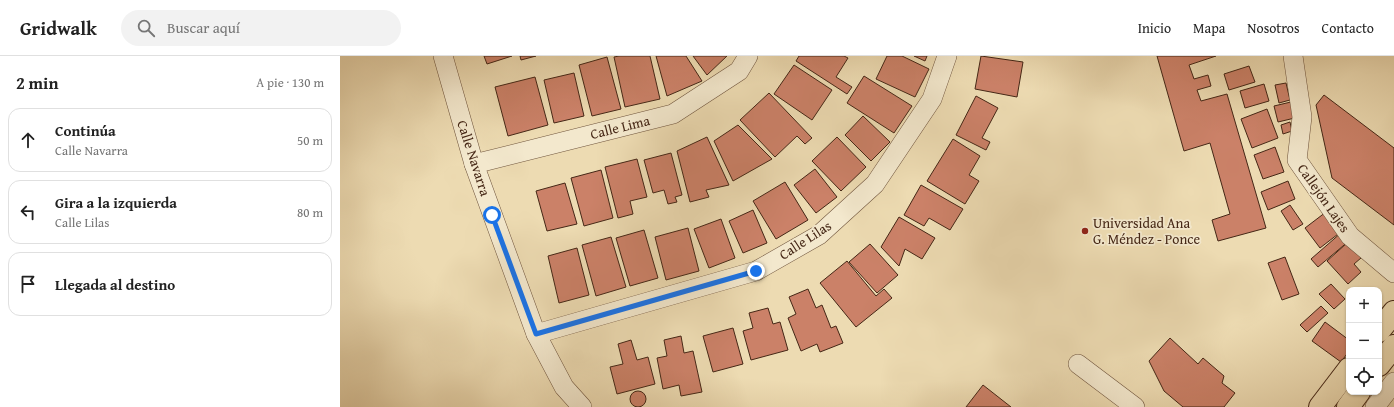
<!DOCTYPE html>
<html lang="es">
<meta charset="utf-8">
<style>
body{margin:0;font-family:"Gentium Book Plus",serif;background:#f2f2f2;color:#222}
.controls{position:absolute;right:12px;bottom:12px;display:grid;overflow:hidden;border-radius:8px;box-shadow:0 1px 3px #0004}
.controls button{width:36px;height:36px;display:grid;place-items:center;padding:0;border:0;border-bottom:1px solid #e0e0e0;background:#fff;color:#222;font:20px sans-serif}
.stop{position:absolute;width:12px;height:12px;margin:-9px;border:3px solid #1a73e8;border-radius:50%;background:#fff}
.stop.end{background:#1a73e8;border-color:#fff;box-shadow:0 1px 4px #0008}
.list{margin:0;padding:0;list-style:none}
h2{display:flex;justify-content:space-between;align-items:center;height:52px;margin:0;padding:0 16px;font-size:17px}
h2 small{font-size:13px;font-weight:400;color:#767676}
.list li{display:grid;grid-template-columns:26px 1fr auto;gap:12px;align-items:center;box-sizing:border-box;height:64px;margin:0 8px 8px;padding:0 8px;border:1px solid #e0e0e0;border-radius:12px}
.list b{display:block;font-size:15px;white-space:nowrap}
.list p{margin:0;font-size:13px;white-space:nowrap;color:#767676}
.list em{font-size:13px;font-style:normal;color:#767676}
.icon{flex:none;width:22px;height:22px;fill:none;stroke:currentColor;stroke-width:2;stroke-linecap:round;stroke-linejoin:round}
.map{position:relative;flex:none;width:1054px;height:351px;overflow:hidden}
header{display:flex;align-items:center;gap:24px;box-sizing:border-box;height:56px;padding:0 20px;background:#fff;border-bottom:1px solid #e0e0e0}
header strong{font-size:19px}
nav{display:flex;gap:22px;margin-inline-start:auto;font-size:14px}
.search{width:280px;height:36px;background:#f2f2f2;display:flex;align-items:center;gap:10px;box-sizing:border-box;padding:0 14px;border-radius:22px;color:#767676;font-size:15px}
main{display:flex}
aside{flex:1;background:#fff}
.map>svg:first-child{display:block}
.building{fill:#cb8168;stroke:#452716}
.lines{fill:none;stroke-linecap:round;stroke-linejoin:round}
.street-casing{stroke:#6f543d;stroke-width:20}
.primary-casing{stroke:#452716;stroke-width:24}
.street{stroke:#f3e8cd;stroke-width:19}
.primary{stroke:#eddbb2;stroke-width:22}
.route{stroke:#1a73e8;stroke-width:5}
.poi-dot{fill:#8f2418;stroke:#f3e8cd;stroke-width:1.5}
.labels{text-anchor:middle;stroke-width:3.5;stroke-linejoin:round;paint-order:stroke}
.street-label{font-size:14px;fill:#452716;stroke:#f3e8cd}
.poi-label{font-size:14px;fill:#452716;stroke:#f3e8cd;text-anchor:start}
</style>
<header>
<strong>Gridwalk</strong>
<div class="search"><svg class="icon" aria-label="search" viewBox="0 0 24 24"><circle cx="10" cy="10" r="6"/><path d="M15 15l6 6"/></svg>Buscar aquí</div>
<nav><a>Inicio</a><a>Mapa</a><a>Nosotros</a><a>Contacto</a></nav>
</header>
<main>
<aside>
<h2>2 min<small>A pie · 130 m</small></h2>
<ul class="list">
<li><svg class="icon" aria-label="ahead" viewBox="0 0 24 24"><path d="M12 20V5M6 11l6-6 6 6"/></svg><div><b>Continúa</b><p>Calle Navarra</p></div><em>50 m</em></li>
<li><svg class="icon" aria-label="left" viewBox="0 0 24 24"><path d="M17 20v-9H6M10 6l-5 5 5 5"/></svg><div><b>Gira a la izquierda</b><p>Calle Lilas</p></div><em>80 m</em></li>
<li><svg class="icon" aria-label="arrive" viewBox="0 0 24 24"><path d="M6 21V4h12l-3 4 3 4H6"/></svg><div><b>Llegada al destino</b></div></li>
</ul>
</aside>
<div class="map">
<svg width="1054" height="351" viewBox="0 0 1054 351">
<rect width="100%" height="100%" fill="#eddbb2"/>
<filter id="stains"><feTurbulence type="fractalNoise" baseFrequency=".005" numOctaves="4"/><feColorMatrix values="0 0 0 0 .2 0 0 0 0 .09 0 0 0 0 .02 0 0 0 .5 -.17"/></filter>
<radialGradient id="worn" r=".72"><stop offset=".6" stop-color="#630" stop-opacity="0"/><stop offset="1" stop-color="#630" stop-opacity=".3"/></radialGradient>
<!-- building -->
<g class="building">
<path d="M 144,0 L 172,0 L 147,8 Z"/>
<path d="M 180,0 L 196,0 L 181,4 Z"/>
<path d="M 279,0 L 310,0 L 320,43 L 285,51 L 274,1 Z"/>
<path d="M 316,0 L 346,0 L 362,25 L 327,40 Z"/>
<path d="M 353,0 L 387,0 L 367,19 Z"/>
<path d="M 459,0 L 504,0 L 508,2 L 496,21 L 512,31 L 507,38 L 456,5 Z"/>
<path d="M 547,0 L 562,0 L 589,13 L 575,41 L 536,23 Z"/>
<path d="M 574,0 L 587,0 L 585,5 Z"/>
<path d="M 641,0 L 683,6 L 677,41 L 635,33 Z"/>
<path d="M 817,0 L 876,0 L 849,9 L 854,23 L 868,19 L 871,30 L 857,34 L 861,45 L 887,38 L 926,172 L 878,185 L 872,164 L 890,158 L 870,87 L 844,95 Z"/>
<path d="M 267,1 L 281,53 L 252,60 L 239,9 Z"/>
<path d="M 454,9 L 492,34 L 472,64 L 434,38 Z"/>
<path d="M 909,10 L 915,26 L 889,34 L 884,18 Z"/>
<path d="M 234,17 L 244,60 L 214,67 L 204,24 Z"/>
<path d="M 524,20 L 572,50 L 554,77 L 507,47 Z"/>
<path d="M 195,21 L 208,69 L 168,80 L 155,31 Z"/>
<path d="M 946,27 L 950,44 L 939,47 L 935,29 Z"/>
<path d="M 924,28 L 929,45 L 905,52 L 900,35 Z"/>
<path d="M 429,37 L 472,82 L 465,88 L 457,80 L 435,101 L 400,64 Z"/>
<path d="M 984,39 L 1054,92 L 1054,169 L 992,122 L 976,49 Z"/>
<path d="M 636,40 L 658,52 L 642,82 L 650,86 L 646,94 L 616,79 Z"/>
<path d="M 955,45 L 959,61 L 938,66 L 934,50 Z"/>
<path d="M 927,53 L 938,82 L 912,92 L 901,63 Z"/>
<path d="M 523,60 L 550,86 L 531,105 L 505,79 Z"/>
<path d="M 950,66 L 952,75 L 943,78 L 941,69 Z"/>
<path d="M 398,69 L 432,103 L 393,125 L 374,85 Z"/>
<path d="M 367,81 L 389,129 L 366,134 L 369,141 L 350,146 L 337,95 Z"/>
<path d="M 497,81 L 526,111 L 501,135 L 472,105 Z"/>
<path d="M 613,83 L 640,100 L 629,119 L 639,125 L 625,148 L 587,125 Z"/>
<path d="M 935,91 L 944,116 L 923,123 L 914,99 Z"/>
<path d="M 331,97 L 342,139 L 335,141 L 337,146 L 328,148 L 324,134 L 313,137 L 304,104 Z"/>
<path d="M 297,103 L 307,141 L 290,145 L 293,158 L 278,162 L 265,111 Z"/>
<path d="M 475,113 L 497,141 L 476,157 L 454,129 Z"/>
<path d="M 261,114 L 273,162 L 244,170 L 231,122 Z"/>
<path d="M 948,125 L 955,143 L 928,154 L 921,136 Z"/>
<path d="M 445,126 L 468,164 L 436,183 L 413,145 Z"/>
<path d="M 225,127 L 237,168 L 207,175 L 196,135 Z"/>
<path d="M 581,129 L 623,153 L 610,174 L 589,162 L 584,170 L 564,159 Z"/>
<path d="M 950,149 L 963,168 L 953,174 L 941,155 Z"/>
<path d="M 413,154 L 427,187 L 403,197 L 389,165 Z"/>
<path d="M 986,156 L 1002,175 L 980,192 L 965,172 Z"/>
<path d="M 559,161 L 595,182 L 582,203 L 565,193 L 559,210 L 541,191 Z"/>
<path d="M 381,163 L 395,202 L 369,212 L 354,173 Z"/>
<path d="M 348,172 L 359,215 L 326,224 L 315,181 Z"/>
<path d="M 304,174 L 318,222 L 290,230 L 276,182 Z"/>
<path d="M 1002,176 L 1010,184 L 978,211 L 971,203 Z"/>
<path d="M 271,181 L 286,231 L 256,240 L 242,189 Z"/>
<path d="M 1007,187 L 1021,202 L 1014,208 L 1021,216 L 1008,228 L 987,205 Z"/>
<path d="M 530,188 L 558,219 L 537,237 L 509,206 Z"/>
<path d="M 237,192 L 249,239 L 219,247 L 208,200 Z"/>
<path d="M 945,201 L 959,238 L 942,244 L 928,207 Z"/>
<path d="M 507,205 L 536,240 L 544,233 L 552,242 L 516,271 L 480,227 Z"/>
<path d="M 991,228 L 1005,243 L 994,253 L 979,238 Z"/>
<path d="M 468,233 L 476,252 L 482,249 L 491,272 L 496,270 L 503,287 L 480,296 L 477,288 L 461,295 L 448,262 L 456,258 L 449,241 Z"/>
<path d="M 981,250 L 988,257 L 967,276 L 960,269 Z"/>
<path d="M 428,252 L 433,268 L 440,266 L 448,294 L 411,304 L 403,275 L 413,272 L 409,257 Z"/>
<path d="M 985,266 L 1009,284 L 1009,295 L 1001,306 L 972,285 Z"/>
<path d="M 393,272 L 403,308 L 373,316 L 363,280 Z"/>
<path d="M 341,280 L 344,297 L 353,295 L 362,336 L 341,340 L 339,329 L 323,333 L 317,302 L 327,300 L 324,284 Z"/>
<path d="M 830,282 L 858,308 L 863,302 L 884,320 L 882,327 L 895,337 L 884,351 L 843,351 L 824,335 L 809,305 Z"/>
<path d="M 291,284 L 297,304 L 308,301 L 315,328 L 277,338 L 270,311 L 283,308 L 278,288 Z"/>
<path d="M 643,329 L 671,351 L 626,351 Z"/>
<circle cx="298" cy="343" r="8"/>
</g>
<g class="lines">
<defs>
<g id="street">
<path d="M 103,0 L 134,108 L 196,278 L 224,331 L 242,351"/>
<path d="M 953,0 L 962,61 L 957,104 L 1010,180 L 1054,217"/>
<path d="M 134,108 L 333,58 L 399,15 L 408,0"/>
<path d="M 196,278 L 416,215 L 479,179 L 535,128 L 592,43 L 607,0"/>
<path d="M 738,308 L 795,351"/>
<path d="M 1035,351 L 1054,326"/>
</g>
<g id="primary">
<path d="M 1039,275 L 1054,256"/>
<path d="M 1039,309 L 1054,290"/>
<path d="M 980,351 L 1009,313"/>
<path d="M 1008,351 L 1019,336"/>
</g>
</defs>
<!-- street casing -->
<use href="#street" class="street-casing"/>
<!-- primary casing -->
<use href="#primary" class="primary-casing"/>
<!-- street -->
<use href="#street" class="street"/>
<!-- primary -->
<use href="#primary" class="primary"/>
</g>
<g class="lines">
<!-- route -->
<path class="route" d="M 152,159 L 196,278 L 416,215"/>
</g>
<!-- markers -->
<circle class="poi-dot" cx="745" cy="175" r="4"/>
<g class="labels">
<!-- street labels -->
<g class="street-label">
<text transform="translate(280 71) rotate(-14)" y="5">Calle Lima</text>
<text transform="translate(134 102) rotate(72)" y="5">Calle Navarra</text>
<text transform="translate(984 142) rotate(55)" y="5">Callejón Lajes</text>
<text transform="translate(465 184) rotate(-33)" y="5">Calle Lilas</text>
</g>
<!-- poi labels -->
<g class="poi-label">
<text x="753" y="172">Universidad Ana<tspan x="753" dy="16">G. Méndez - Ponce</tspan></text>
</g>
</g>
<rect width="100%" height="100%" filter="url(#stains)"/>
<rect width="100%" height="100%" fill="url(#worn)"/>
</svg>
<div class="controls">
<button>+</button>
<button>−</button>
<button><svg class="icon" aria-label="locate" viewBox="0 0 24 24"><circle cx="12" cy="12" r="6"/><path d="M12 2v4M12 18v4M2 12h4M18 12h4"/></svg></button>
</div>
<div class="stop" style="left:152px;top:159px"></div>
<div class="stop end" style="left:416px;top:215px"></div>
</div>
</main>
